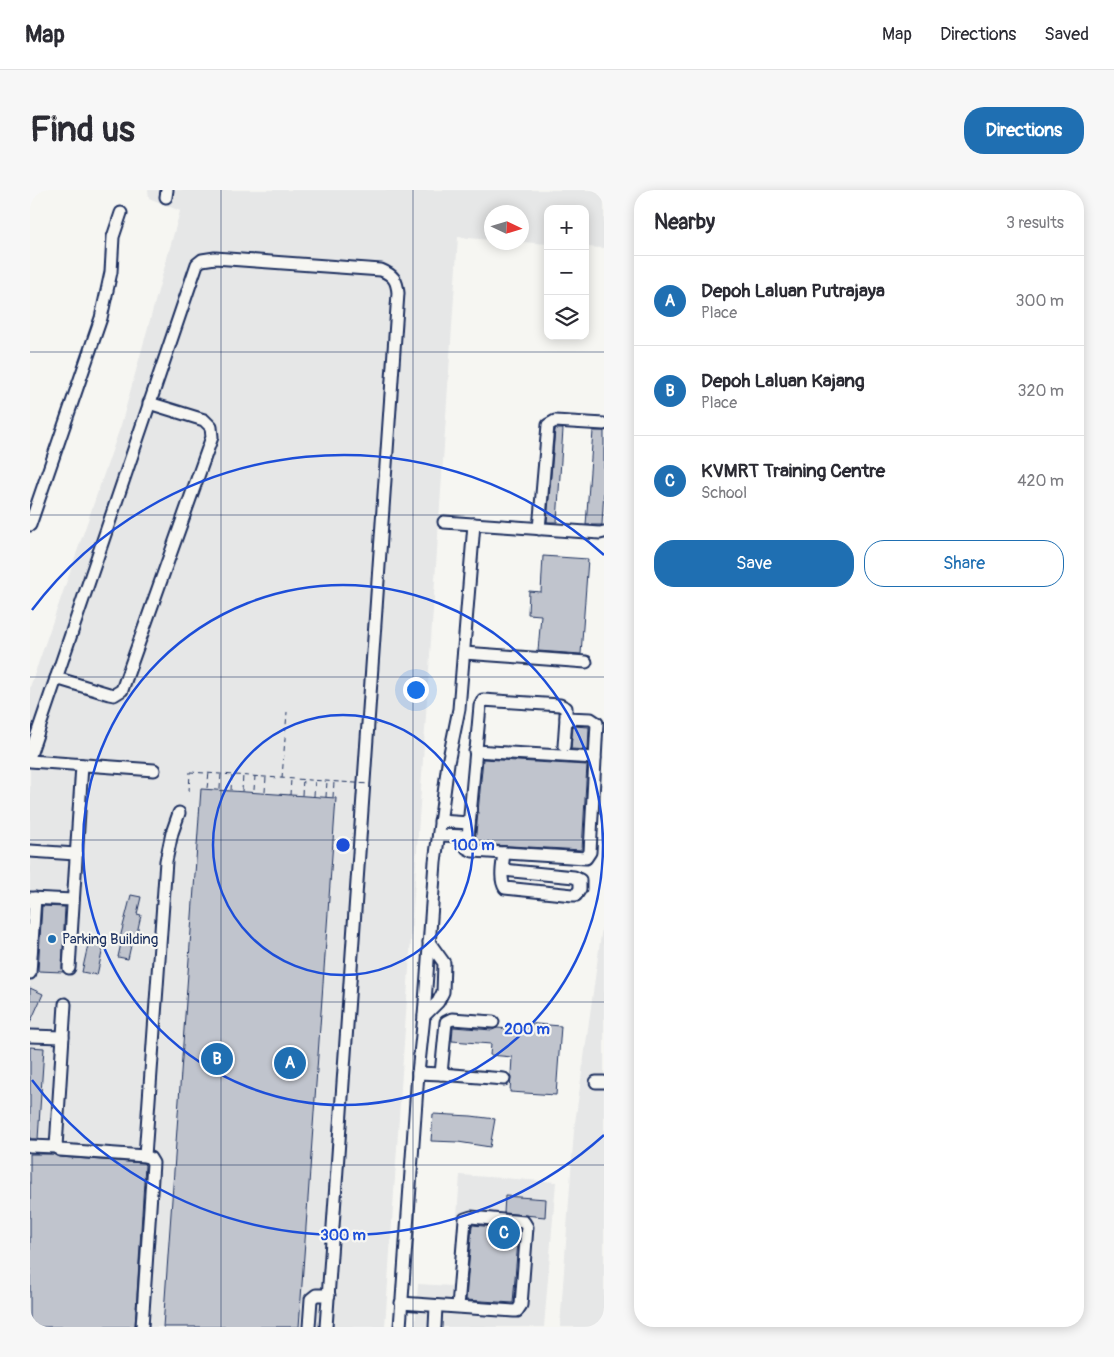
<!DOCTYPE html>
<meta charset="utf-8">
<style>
body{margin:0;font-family:Pangolin,sans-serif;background:#f7f7f7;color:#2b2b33}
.controls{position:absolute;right:15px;top:15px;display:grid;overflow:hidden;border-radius:10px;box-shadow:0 2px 12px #0003}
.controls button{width:45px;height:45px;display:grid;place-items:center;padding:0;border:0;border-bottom:1px solid #e1e1e2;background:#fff;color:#2b2b33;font:25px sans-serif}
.compass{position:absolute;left:454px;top:15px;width:45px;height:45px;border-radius:50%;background:#fff;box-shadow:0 2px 12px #0003;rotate:94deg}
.you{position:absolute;left:385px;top:499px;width:18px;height:18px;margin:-12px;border:4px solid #fff;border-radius:50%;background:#1a73e8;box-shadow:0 0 0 8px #1a73e833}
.badge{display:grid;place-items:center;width:32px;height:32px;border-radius:50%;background:#1f6fb2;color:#fff;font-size:16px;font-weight:700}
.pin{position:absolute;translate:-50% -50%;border:2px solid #fff;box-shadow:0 1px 5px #0006}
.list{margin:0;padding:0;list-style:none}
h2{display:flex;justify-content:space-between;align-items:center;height:65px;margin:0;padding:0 20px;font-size:21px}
h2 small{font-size:16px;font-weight:400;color:#7c7c81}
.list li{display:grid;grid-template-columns:32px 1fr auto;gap:15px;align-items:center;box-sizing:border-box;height:90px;padding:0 20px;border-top:1px solid #e1e1e2}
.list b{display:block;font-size:19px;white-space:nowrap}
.list p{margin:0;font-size:16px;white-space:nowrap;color:#7c7c81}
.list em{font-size:16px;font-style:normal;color:#7c7c81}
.actions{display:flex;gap:10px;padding:15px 20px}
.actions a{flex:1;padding:11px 0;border:1px solid #1f6fb2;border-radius:20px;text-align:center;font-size:18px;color:#1f6fb2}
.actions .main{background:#1f6fb2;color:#fff}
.icon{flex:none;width:28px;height:28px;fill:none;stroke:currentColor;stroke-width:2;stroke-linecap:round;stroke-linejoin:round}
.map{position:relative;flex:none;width:574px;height:1137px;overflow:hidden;border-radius:20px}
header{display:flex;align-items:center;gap:30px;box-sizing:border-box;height:70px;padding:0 25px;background:#fff;border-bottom:1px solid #e1e1e2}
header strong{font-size:24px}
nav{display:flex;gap:28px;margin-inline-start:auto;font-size:18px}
.intro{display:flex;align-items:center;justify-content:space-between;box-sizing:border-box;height:120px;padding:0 30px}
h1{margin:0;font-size:35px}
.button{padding:12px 22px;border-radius:20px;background:#1f6fb2;color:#fff;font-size:18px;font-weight:700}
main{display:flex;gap:30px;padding:0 30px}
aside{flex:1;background:#fff;border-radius:20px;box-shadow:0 2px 12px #0003}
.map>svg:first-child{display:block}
.built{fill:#e6e7e7}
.building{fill:#c0c4cd;stroke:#1b2f5e}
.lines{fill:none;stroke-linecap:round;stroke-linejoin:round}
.minor-casing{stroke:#1b2f5e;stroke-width:15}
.path{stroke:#1b2f5e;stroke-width:1;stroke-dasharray:5 4;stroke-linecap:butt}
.minor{stroke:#f6f6f2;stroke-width:11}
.path-bridge{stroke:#1b2f5e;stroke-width:1;stroke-dasharray:5 4;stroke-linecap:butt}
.grid{fill:none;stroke:#1b2f5e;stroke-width:1;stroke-opacity:0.55}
.ring{fill:none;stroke:#1d4ed8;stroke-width:2.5}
.poi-dot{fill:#1f6fb2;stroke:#f6f6f2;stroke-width:2}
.labels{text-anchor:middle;stroke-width:4.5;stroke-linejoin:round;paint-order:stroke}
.poi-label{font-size:15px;fill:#1b2f5e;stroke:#f6f6f2;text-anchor:start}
.centre{fill:#1d4ed8;stroke:#f6f6f2;stroke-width:2.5}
.ring-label{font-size:15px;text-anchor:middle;font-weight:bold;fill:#1d4ed8;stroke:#f6f6f2;stroke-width:4.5;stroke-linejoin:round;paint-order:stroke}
</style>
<header>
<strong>Map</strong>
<nav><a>Map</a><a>Directions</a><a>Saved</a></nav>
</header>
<div class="intro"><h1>Find us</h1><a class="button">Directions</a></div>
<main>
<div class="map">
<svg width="574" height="1137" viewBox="0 0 574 1137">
<rect width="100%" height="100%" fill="#f6f6f2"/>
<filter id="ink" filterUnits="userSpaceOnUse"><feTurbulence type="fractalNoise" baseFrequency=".02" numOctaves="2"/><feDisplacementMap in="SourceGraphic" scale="10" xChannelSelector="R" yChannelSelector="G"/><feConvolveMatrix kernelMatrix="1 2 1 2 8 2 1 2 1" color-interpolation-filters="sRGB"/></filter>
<g filter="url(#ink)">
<!-- built -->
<g class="built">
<path d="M 118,0 L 574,0 L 574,58 L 555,57 L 555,19 L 518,19 L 518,54 L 492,52 L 492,22 L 462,22 L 461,50 L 428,47 L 355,1137 L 0,1137 L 0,497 L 91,235 L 150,21 L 119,8 Z"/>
<path d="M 574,723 L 574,1137 L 530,1137 L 544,940 Z"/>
<path d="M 430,985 L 526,992 L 514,1137 L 385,1137 L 388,1094 L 422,1096 Z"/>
</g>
<!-- building -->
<g class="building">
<path d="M 527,239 L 533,239 L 527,332 L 517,332 L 525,240 Z"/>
<path d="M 563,241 L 574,241 L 574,299 L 572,335 L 556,335 Z"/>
<path d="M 513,366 L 558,369 L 551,464 L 508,461 L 511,425 L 498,424 L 499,401 L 511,402 Z"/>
<path d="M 543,536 L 559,537 L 558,560 L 541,559 Z"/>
<path d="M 453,569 L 557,575 L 552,660 L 445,654 Z"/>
<path d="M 171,599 L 306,608 L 269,1137 L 133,1137 Z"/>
<path d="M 101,705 L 111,707 L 107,724 L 111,725 L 105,752 L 102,751 L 98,769 L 88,767 L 92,749 L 90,748 Z"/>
<path d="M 12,716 L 35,717 L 32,778 L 33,782 L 8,781 Z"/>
<path d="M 60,746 L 75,749 L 67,785 L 52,782 Z"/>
<path d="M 0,798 L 13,804 L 0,833 Z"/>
<path d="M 494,833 L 531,836 L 526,905 L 480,902 L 482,867 L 460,865 L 461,854 L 422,851 L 423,837 L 462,840 L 467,838 L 493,840 Z"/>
<path d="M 0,857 L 14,858 L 8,949 L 0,949 Z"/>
<path d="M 403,924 L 441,926 L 465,929 L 460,957 L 428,952 L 401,951 Z"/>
<path d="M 0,964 L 23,964 L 29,967 L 113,973 L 115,975 L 105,1137 L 0,1137 Z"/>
<path d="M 475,1006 L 516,1009 L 515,1027 L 474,1023 Z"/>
<path d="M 442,1035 L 489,1039 L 483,1113 L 436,1110 Z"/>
</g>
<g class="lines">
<defs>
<g id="minor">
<path d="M 136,7 L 137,0"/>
<path d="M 414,332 L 570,343 L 574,342"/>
<path d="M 0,335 L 71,128 L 81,82 L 83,47 L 91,23"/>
<path d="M 509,339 L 518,235 L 525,231 L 574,234"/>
<path d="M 434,463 L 556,472"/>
<path d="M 26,488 L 79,504 L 84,505 L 92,500 L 182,247 L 181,237 L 174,230 L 119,213"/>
<path d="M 453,510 L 530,515 L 536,518 L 536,528 L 561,529 L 567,533 L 560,662 L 556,668 L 443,661 L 437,658 L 450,516 Z"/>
<path d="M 534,556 L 536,528"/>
<path d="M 445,561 L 565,568"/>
<path d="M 0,565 L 167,74 L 172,70 L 185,68 L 351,80 C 363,85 367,90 368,103 L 296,1137"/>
<path d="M 0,571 L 124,580"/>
<path d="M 410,631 L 439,633"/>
<path d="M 409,645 L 437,646"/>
<path d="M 0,661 L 46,664"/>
<path d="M 473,680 L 544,687 L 550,690 L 550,699 L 546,705 L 543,705 L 475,698 C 469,689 473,673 474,663"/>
<path d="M 0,708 L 43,710"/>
<path d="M 39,778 L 52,575"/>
<path d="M 0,783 L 5,708"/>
<path d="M 394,826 L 408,812 L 413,802 L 414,773 L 399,752"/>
<path d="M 463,832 L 422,829 L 416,832 L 411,884 L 474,889"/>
<path d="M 0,846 L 33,847"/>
<path d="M 388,883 L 411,884"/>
<path d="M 566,892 L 574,892"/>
<path d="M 0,956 L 26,957 L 35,814"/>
<path d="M 26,957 L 30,960 L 115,966"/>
<path d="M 371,1113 L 484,1121 L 487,1121 L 491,1115 L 497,1037 L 494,1032 L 441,1027 L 435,1029 L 428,1117"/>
<path d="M 112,1137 L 123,973 L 120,968 L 115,966 L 136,671 L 142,643 L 149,623"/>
<path d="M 279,1137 L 281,1109 L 286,1105 L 299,1105"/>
<path d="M 370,1137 L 388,883 L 394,826 L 405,672 L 418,573 L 429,519 L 444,334"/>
<path d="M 405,1137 L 406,1116"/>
</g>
</defs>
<!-- minor casing -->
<use href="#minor" class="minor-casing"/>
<!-- path -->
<g class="path">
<path d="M 252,588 L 257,522"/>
<path d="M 177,598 L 179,583"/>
<path d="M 190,599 L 191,583"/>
<path d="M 201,600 L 202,584"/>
<path d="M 224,600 L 225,586"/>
<path d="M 212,601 L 213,585"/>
<path d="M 159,602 L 160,582"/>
<path d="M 235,602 L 236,587"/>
<path d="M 260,605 L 261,589"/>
<path d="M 272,605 L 273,589"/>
<path d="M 284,606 L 285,590"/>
<path d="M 296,607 L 297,591"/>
<path d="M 303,607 L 304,592"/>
</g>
<!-- minor -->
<use href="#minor" class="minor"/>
<!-- path-bridge -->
<path class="path-bridge" d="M 160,582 L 340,594"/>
</g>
</g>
<!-- grid -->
<path class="grid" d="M 191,0 L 191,1137M 383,0 L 383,1137M 0,162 L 574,162M 0,325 L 574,325M 0,487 L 574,487M 0,650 L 574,650M 0,812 L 574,812M 0,975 L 574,975"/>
<!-- distance rings -->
<g class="ring">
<circle cx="313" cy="655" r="130"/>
<circle cx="313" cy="655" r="260"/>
<path d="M574 945A390 390 0 0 1 2 890M2 420A390 390 0 0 1 574 365"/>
</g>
<!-- markers -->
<circle class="poi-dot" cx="22" cy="749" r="5"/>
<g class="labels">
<!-- poi labels -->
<g class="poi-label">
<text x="32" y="754">Parking Building</text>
</g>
</g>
<circle cx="313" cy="655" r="8" class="centre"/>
<g class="ring-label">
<text x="443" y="660">100 m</text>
<text x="497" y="844">200 m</text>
<text x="313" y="1050">300 m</text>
</g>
</svg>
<div class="controls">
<button>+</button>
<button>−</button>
<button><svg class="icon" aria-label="layers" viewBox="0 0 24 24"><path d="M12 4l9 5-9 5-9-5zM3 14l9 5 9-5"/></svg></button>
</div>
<svg class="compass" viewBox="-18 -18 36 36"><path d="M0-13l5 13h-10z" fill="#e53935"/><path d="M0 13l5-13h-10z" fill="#7c7c81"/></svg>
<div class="you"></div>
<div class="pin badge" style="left:260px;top:873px">A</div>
<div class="pin badge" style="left:187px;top:869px">B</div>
<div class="pin badge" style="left:474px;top:1043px">C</div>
</div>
<aside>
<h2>Nearby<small>3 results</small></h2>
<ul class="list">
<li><span class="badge">A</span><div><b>Depoh Laluan Putrajaya</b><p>Place</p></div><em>300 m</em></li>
<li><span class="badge">B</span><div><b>Depoh Laluan Kajang</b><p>Place</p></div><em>320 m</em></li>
<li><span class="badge">C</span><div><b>KVMRT Training Centre</b><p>School</p></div><em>420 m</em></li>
</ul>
<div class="actions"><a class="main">Save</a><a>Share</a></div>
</aside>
</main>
